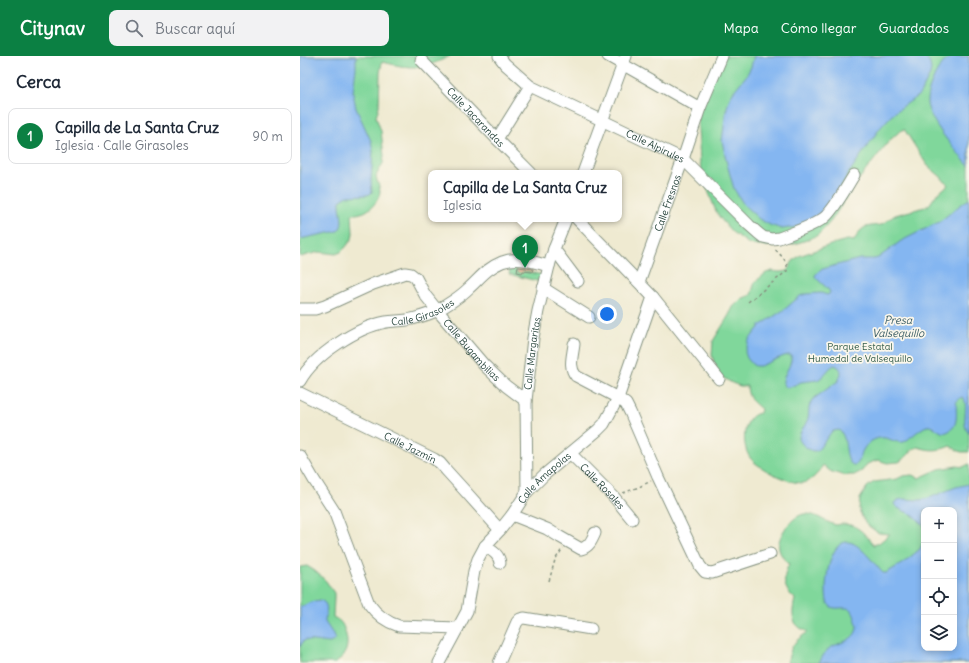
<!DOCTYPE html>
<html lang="es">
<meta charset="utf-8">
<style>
body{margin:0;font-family:Delius,sans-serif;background:#f2f2f3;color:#1f2937}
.controls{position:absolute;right:12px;bottom:12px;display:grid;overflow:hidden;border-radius:8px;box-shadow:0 2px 6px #0003}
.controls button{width:36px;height:36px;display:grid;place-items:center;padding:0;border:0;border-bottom:1px solid #e0e1e3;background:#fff;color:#1f2937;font:20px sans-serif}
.you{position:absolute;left:307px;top:258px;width:14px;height:14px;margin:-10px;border:3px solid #fff;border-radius:50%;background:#1a73e8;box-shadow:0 0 0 6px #1a73e833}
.badge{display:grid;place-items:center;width:26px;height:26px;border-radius:50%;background:#0b8043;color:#fff;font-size:13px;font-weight:700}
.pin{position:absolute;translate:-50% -33px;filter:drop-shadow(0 1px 2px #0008)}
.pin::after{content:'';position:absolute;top:21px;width:14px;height:12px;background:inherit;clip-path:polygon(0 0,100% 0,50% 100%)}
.popup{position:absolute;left:128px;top:114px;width:194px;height:52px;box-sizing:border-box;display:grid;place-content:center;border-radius:8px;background:#fff;filter:drop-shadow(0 1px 3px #0005);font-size:13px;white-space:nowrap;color:#747a83}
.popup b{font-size:15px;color:#1f2937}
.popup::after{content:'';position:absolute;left:50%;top:100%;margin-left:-8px;border:8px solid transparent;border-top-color:#fff}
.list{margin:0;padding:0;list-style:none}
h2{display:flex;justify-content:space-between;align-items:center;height:52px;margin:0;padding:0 16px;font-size:17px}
h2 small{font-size:13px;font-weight:400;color:#747a83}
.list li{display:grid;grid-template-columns:26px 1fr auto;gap:12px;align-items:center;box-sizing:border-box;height:56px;margin:0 8px 8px;padding:0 8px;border:1px solid #e0e1e3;border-radius:8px}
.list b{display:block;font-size:15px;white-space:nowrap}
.list p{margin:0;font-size:13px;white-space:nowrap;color:#747a83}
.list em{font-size:13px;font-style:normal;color:#747a83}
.icon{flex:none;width:22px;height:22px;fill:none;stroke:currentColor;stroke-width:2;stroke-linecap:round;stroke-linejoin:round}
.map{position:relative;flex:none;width:669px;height:607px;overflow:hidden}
header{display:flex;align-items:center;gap:24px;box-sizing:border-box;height:56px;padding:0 20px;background:#0b8043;color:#fff}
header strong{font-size:19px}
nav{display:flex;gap:22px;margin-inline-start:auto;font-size:14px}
.search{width:280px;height:36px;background:#f2f2f3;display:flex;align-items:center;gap:10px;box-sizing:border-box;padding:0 14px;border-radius:8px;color:#747a83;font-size:15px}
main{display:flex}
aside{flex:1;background:#fff}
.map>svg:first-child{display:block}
.green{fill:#80d79b;stroke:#508a68;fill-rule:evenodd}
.water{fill:#84b6f1;stroke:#527a92}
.building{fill:#e2af8f}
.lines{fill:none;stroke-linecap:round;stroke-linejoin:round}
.minor-casing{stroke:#879482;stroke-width:13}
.path{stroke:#879482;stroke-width:1.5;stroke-dasharray:3 3;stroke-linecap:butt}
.minor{stroke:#fff;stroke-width:11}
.labels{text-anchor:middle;stroke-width:3.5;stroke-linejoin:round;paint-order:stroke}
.street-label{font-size:10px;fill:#1f3d34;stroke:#fbf7ec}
.park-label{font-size:10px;fill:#325c49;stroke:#fbf7ec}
.water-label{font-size:11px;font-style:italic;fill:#385b63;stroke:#fbf7ec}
</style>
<header>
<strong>Citynav</strong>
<div class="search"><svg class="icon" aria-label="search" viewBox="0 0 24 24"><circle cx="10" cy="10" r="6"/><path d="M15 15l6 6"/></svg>Buscar aquí</div>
<nav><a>Mapa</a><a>Cómo llegar</a><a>Guardados</a></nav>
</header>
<main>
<aside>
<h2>Cerca<small></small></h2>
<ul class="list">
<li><span class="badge">1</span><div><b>Capilla de La Santa Cruz</b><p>Iglesia · Calle Girasoles</p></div><em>90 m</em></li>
</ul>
</aside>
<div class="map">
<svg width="669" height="607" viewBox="0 0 669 607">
<rect width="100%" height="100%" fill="#fbf7ec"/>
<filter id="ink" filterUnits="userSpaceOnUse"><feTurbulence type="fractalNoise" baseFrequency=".025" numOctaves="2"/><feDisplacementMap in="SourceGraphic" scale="8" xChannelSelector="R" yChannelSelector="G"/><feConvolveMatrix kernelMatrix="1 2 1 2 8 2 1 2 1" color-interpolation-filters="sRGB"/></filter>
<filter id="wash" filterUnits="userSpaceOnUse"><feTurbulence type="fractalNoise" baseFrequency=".012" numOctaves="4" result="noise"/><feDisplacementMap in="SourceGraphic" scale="16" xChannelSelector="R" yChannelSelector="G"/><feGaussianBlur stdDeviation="0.9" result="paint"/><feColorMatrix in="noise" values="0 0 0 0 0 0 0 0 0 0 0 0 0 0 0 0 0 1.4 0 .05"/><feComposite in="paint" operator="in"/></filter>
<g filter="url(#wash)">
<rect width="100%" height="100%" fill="#efead1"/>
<!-- green -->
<g class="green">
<path d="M 0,0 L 150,0 C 138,6 125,12 111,11 C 101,11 92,8 82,6 L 80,17 L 79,50 L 76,61 L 81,75 L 84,100 L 83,107 L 76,120 C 77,126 80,131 80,136 C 79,145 70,155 61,157 C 58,158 55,158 52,158 L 53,177 L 52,183 L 45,192 L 41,196 L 36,198 L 19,196 L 0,201 Z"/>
<path d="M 423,0 L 669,0 L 669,396 L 661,396 L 650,390 C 639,395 630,395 618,391 L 613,393 L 607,400 L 599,406 L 587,407 L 578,404 L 567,408 L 562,415 L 554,419 L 543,419 L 535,417 L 530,415 L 523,409 C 519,416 514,423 506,426 C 494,431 460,413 451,403 C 443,393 442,373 450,363 C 453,359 456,358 460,357 L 461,353 C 452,345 448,343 447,330 L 440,330 L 432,327 L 420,320 L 416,314 L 412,299 L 413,285 L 429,259 L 433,251 L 441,243 L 451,239 L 455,226 L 466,217 L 472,215 L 480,216 L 487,215 L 493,205 L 499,200 L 536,187 L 547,184 L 554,185 L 559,176 L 565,171 L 571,170 L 581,169 L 595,159 L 625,151 L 629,149 L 636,139 L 648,129 L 640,120 L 627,109 L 604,73 L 600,75 L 589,85 L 556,127 L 531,165 L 518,179 L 507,184 L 494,188 L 466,190 L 449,188 L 432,176 L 420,162 L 415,153 L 404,124 L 400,107 L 397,55 L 398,43 L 407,25 Z"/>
<path d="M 201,207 L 221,207 L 221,209 L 218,209 L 216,216 L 222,217 L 223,215 L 243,219 L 241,226 L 209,218 L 210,214 L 202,212 L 201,214 L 199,214 L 198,216 L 195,215 Z"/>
<path d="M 669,408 L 669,607 L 487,607 C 492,589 492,587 508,576 C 505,574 501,573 499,571 C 490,564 493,552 495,543 C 493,540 489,538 488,535 C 482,526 485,516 489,508 C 485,503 480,499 479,493 C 476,481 492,460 504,458 C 516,457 524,466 536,469 C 538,469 539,468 542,468 C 545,468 551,469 554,470 C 562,474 568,482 574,489 L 579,487 L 590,478 L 579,477 L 574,474 L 566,468 L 561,459 L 559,453 L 560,443 L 567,431 L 574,426 L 597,423 L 603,420 L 612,419 L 619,422 L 639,413 L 657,410 L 663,411 ZM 624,454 L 654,454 L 654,592 L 624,592 Z"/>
<path d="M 7,510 L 15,515 L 26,525 L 34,537 L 34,542 L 33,561 C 43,566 43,569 46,579 C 49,590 46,600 35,607 L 0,607 L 0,511 Z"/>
</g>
<!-- water -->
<g class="water">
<path d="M 0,0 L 56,0 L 56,12 L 53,36 L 56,52 L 71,85 L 73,95 L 71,125 L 72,136 L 70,138 L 67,139 L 47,140 L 40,145 C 39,155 46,168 38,175 L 0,183 Z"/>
<path d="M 454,0 L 625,0 L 630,8 L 631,13 L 630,19 L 622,34 L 619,39 L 598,54 L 590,61 L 580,72 L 548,118 L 537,138 L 526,153 L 514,164 L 496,171 L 482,173 L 470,169 L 459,163 L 444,149 L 434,133 L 427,108 L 422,85 L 426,55 L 429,44 L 433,36 L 446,20 L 451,11 Z"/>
<path d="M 653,0 L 669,0 L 669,110 C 657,97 628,63 627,47 C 626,36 636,15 643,7 C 646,4 650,2 653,0 Z"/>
<path d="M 669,143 L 669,378 C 660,366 669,355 664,342 L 662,341 L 657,344 C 655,351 658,360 655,368 C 654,371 652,373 649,375 C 640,381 636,368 627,370 C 620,372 611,382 604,386 C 599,387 594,385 589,383 C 579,379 568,385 563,394 C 561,397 561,402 559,405 C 558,407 557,409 554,409 C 546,409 546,387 544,382 C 543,378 541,376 539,374 L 532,375 L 518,394 C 517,394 516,395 515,395 C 510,396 499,387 499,382 C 499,376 505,370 507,365 C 510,358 507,352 512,344 L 538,325 C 542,319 543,311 534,309 L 530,312 L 523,320 L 518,324 L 501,326 L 488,332 C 474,326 494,311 491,299 L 488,299 L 484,300 L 460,310 L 455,310 L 452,308 L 447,302 L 445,296 L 449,284 L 461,269 L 485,253 L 500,240 L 506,238 L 521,237 L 527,239 L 529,238 L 530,236 L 528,233 L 516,222 L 515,220 L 516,218 L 520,214 L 529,211 L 560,203 L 574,203 L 578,202 L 601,185 L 639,166 L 659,150 Z"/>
<path d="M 669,428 L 669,607 L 519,607 C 522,602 525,595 530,592 C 539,586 556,585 557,571 C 557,567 556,565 555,562 C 554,559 553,556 551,554 C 544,548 531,558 527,545 C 523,527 531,467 560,492 C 568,499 574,507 581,515 L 583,517 L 586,517 L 603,507 L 620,493 L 624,484 L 624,592 L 654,592 L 654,454 L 624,454 L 624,471 C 621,466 617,462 612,459 C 606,455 598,454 594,448 L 595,446 L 598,444 L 603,443 L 620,444 L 629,442 L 656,431 Z"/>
<path d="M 20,544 C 31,548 25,558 25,566 L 35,581 L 35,584 L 30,587 L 5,584 L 3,586 L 0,591 L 0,551 L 14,545 Z"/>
</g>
<g id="blocks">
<!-- building -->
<path class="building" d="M 218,211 L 233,213 L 232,216 L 223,215 L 222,217 L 217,216 Z"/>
</g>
</g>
<g filter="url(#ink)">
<use href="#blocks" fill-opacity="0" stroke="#879482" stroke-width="1"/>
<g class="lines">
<defs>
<g id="minor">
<path id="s1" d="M 199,0 L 205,8 L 230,30 L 383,103 L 449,169 L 458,177 L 463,181 L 472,183 L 479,182 C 492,177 513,170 524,162 C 534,154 547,130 554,119"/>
<path d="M 308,0 L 400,52"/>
<path id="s2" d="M 121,4 L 197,83 L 231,117"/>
<path d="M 197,83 L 230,30"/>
<path d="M 283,117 L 326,0"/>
<path d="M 277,163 L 353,241 L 419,323"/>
<path d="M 254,193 L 278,225"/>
<path id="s3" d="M 339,226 L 383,103 L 400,52 L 422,0"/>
<path d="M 243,232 L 289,261"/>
<path id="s4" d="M 0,253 L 15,253 L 25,250 L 73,228 L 105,217 L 111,218 L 116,222 L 125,239 L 137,254 L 184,309 L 206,330 L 226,345"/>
<path d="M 274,288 C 273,299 268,311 276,320 L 318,342 L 326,348 L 330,356 L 358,421 L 400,510 L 405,516 L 412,517 L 470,498"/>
<path id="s5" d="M 0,325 C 14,299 58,271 86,266 C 93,265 100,265 107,264 C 117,262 127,259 136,255 C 146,250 161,240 169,232 C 180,222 187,212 202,206 C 218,200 233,206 249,210"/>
<path id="s6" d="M 0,337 L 134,403 L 140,407 L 146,414 L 166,436 L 200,474"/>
<path id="s7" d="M 271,398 L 314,441 L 332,463"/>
<path d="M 0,400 L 14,424 L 34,455 L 69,548 C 77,559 86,566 99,570 L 158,572"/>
<path id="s8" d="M 227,436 L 226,345 L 233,282 L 238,255 L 249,210 L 254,193 L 266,163"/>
<path d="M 212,459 L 247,473 L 260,481 L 281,493 C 289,491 292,484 295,477"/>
<path d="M 185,490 C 192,495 199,498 200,507"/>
<path id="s9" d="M 139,607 L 167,555 L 174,515 L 178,503 L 185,490 L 200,474 L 212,459 L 227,436 L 244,419 L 298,374 L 304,368 L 318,342 L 353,241"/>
<path d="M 199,607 L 217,566 L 220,563 L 224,562 L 291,573"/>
</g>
</defs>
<!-- minor casing -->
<use href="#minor" class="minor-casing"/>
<!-- path -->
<g class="path">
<path d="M 448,246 L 487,215 C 489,205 480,199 474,192"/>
<path d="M 323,437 L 339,431 L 351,425"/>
<path d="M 249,525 L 255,504 L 263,492"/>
</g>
<!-- minor -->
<use href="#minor" class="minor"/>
</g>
</g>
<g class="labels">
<!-- street labels -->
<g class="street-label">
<text dy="4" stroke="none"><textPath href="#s2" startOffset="79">Calle Jacarandas</textPath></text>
<text dy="4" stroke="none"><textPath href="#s1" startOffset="182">Calle Alpirules</textPath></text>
<text dy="4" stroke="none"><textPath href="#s3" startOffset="84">Calle Fresnos</textPath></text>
<text dy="4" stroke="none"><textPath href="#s5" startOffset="145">Calle Girasoles</textPath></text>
<text dy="4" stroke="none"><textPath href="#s4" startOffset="216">Calle Bugambilias</textPath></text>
<text dy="4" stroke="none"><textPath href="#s8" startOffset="139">Calle Margaritas</textPath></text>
<text dy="4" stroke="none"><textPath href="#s6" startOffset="123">Calle Jazmín</textPath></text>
<text dy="4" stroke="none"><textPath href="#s9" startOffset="218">Calle Amapolas</textPath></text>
<text dy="4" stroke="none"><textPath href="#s7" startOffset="45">Calle Rosales</textPath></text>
</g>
<!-- park labels -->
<g class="park-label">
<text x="560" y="294">Parque Estatal<tspan x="560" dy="12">Humedal de Valsequillo</tspan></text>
</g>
<!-- water labels -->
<g class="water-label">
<text x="598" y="268">Presa<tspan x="598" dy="13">Valsequillo</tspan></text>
</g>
</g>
</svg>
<div class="controls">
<button>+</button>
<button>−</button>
<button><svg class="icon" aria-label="locate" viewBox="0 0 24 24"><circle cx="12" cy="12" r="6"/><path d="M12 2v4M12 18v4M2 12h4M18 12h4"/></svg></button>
<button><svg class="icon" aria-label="layers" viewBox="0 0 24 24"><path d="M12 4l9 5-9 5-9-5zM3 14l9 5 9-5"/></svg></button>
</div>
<div class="you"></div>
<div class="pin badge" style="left:225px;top:212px">1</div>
<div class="popup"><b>Capilla de La Santa Cruz</b>Iglesia</div>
</div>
</main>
